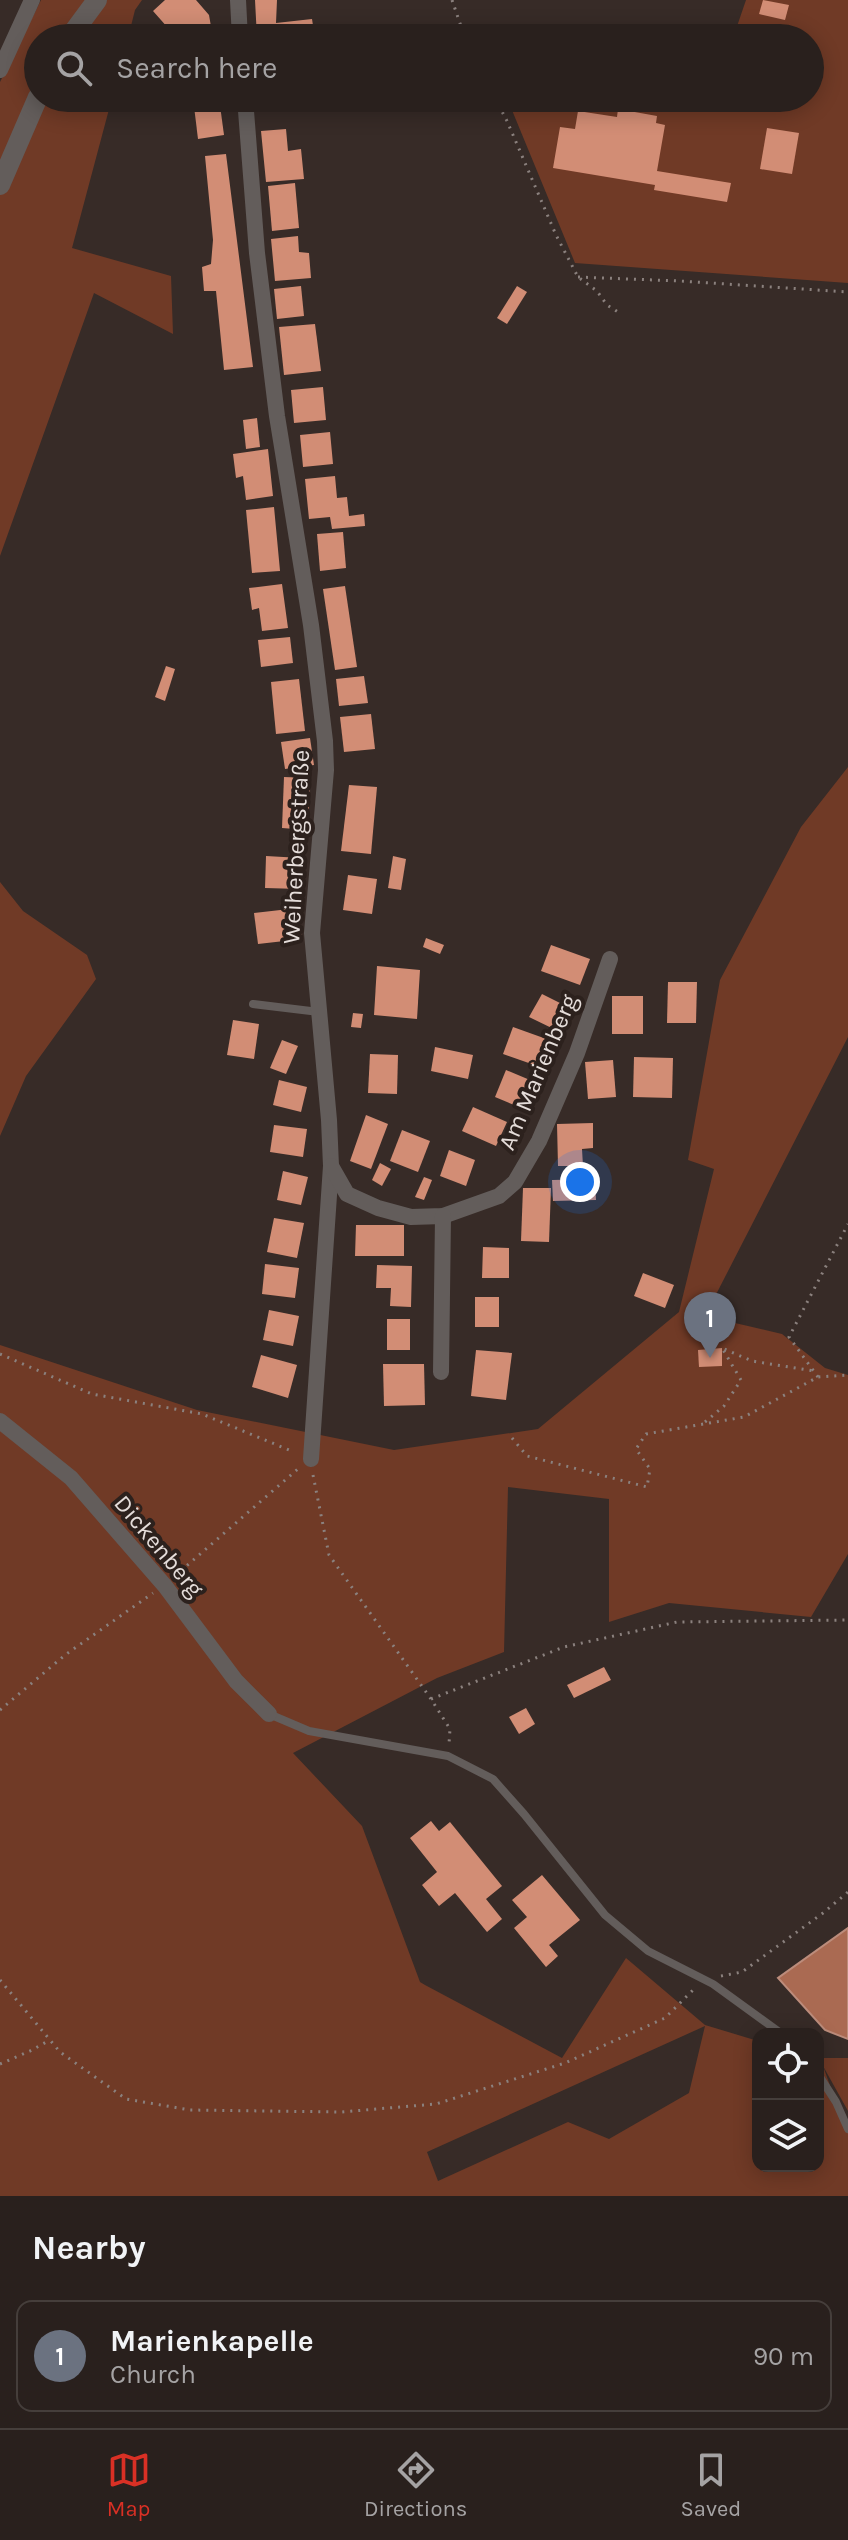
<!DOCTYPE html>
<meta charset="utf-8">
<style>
body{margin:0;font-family:Karla,sans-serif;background:#312826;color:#f1f3f6}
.controls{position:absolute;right:24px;bottom:24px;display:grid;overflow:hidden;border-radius:16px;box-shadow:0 4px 20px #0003}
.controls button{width:72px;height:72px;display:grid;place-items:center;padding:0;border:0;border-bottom:2px solid #453e3b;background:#29201d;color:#f1f3f6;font:40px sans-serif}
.you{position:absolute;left:580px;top:1182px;width:28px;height:28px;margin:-20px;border:6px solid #fff;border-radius:50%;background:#1a73e8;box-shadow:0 0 0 12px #1a73e833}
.badge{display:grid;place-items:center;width:52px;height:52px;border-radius:50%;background:#d93025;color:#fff;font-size:26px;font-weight:700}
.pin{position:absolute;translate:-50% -66px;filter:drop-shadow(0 2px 4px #0008)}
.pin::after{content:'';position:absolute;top:42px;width:28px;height:24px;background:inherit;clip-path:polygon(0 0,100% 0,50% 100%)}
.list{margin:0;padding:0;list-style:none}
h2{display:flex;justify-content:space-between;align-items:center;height:104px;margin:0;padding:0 32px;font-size:34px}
h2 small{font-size:26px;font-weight:400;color:#a5a3a4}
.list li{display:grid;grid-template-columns:52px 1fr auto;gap:24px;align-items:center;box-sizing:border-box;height:112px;margin:0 16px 16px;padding:0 16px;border:2px solid #453e3b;border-radius:16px}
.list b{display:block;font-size:30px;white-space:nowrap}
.list p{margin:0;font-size:26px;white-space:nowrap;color:#a5a3a4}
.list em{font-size:26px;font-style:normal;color:#a5a3a4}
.icon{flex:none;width:44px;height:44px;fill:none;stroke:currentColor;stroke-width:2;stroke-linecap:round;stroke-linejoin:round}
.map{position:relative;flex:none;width:848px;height:2196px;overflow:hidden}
.search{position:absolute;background:#29201d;box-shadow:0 4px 20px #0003;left:24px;right:24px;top:24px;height:88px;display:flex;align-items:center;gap:20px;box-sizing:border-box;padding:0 28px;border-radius:44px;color:#a5a3a4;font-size:30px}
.sheet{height:232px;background:#29201d}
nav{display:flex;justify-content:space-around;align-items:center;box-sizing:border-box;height:112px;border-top:2px solid #453e3b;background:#29201d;font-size:22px;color:#a5a3a4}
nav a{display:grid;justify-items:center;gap:4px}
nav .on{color:#d93025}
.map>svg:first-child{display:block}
.green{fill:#703a26;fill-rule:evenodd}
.water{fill:#aa6a52;stroke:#bc8c7b;stroke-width:2}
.building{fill:#d28d75}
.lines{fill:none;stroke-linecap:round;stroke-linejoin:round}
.path{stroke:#8b817e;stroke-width:3;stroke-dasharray:2 6;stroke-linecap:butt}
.service{stroke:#635d5b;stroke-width:8}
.minor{stroke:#635d5b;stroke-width:16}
.tertiary{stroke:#635d5b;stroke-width:20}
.labels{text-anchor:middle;stroke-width:8;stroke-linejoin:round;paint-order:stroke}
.street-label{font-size:24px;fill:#e5ddda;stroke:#2c211d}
</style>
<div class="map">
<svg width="848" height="2196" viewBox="0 0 848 2196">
<rect width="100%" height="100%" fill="#372b27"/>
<!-- green -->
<g class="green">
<path d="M 41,0 L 142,0 L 135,10 L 128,38 L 38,38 L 38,98 L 112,98 L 72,248 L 171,276 L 173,334 L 94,293 L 0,556 L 0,82 Z"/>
<path d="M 746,0 L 848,0 L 848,283 L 575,263 L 507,98 L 532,107 L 543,98 L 810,98 L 810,38 L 733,38 Z"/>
<path d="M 848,767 L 848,1037 L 705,1316 L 782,1334 L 825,1368 L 848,1375 L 848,1554 L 811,1617 L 669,1603 L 609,1622 L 609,1499 L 508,1487 L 504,1652 L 437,1678 L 293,1753 L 362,1826 L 420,1982 L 425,1985 L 562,2058 L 626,1958 L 705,2025 L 758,2041 L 758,2166 L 818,2166 L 818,2058 L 848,2058 L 848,2111 L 823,2066 L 836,2102 L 848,2121 L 848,2196 L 0,2196 L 0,1345 L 197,1410 L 394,1450 L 538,1429 L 679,1312 L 714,1169 L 688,1160 L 720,980 L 801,827 ZM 705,2026 L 689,2093 L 609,2139 L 568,2122 L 438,2181 L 427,2152 Z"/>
<path d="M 0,882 L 23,911 L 87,955 L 96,979 L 26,1076 L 0,1136 Z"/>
</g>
<!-- water -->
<path class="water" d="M 848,1928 L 848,2039 L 825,2030 L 778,1978 Z"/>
<!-- building -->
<g class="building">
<path d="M 165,0 L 196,0 L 209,15 L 213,38 L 183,38 L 181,34 L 176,37 L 153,11 Z"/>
<path d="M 255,0 L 277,0 L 276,23 L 312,19 L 314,32 L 280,38 L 257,38 Z"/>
<path d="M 763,0 L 789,5 L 785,20 L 759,14 Z"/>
<path d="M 193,98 L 219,98 L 224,135 L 198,139 Z"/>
<path d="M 269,98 L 308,98 L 308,99 L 276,109 Z"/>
<path d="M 618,109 L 657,116 L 656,123 L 665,125 L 657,171 L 731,183 L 727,202 L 654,190 L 655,185 L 553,168 L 560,127 L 575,129 L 578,111 L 617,117 Z"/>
<path d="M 767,128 L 799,133 L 792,174 L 760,169 Z"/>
<path d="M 286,129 L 288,151 L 301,149 L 304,179 L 266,182 L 261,131 Z"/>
<path d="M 226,154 L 253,367 L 224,370 L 216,291 L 204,291 L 202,267 L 211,264 L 213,240 L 205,156 Z"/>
<path d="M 295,183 L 299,228 L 272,231 L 268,186 Z"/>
<path d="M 298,236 L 299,252 L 309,253 L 311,278 L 275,281 L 271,239 Z"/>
<path d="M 301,286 L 304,316 L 277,319 L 274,289 Z"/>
<path d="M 517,286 L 527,292 L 507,324 L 497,318 Z"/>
<path d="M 315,324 L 321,371 L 284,375 L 279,327 Z"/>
<path d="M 323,387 L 326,420 L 294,423 L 291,390 Z"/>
<path d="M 257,418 L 260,447 L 246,449 L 243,420 Z"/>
<path d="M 330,432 L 333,464 L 303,467 L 300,435 Z"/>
<path d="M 268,449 L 273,496 L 246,500 L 243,476 L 236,478 L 233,454 Z"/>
<path d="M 335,476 L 337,498 L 347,497 L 349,516 L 364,514 L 365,526 L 332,529 L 330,517 L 309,519 L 305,479 Z"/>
<path d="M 274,507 L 280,571 L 252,573 L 246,510 Z"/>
<path d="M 343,532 L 346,568 L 320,571 L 317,534 Z"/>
<path d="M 282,584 L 288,628 L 262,631 L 259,608 L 252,610 L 249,588 Z"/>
<path d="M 345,586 L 357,667 L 335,670 L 323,589 Z"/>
<path d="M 290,637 L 293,663 L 261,667 L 258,640 Z"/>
<path d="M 166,666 L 175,669 L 165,701 L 155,697 Z"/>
<path d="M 364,676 L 368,703 L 339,706 L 336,679 Z"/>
<path d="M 299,679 L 305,731 L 276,734 L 271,682 Z"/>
<path d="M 371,714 L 375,749 L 344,752 L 340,717 Z"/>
<path d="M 310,738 L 314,765 L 285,769 L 281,742 Z"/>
<path d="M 284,777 L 310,778 L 308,830 L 282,828 Z"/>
<path d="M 349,785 L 377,787 L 371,854 L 341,851 Z"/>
<path d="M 266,856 L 301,858 L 300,889 L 265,888 Z"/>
<path d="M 393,856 L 406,859 L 401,890 L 388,888 Z"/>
<path d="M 348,875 L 377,879 L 372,914 L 343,910 Z"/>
<path d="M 298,908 L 302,939 L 258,944 L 254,913 Z"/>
<path d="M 426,938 L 444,945 L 440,954 L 423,947 Z"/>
<path d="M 551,945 L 590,959 L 580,985 L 541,971 Z"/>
<path d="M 377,966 L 420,970 L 417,1019 L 374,1015 Z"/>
<path d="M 668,982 L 697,982 L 696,1023 L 667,1023 Z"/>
<path d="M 542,994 L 574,1010 L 562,1033 L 529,1017 Z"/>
<rect x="612" y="996" width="31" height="38"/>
<path d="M 353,1013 L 363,1014 L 361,1028 L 351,1027 Z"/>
<path d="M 233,1020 L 259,1024 L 254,1059 L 227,1055 Z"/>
<path d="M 513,1027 L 552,1041 L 543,1068 L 503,1054 Z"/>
<path d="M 282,1040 L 298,1046 L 286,1074 L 270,1068 Z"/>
<path d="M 435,1047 L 473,1055 L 468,1079 L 431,1071 Z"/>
<path d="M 370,1054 L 398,1055 L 397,1094 L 368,1093 Z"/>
<path d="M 634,1057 L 673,1058 L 672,1098 L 633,1097 Z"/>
<path d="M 613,1060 L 616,1097 L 588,1099 L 585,1062 Z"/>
<path d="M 506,1070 L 537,1083 L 526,1110 L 495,1097 Z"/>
<path d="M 279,1080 L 307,1087 L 301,1112 L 273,1105 Z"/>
<path d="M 473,1107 L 507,1122 L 496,1146 L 462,1131 Z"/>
<path d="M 366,1115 L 388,1124 L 371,1169 L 350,1161 Z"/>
<path d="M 593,1123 L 593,1148 L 582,1149 L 583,1166 L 558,1166 L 557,1124 Z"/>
<path d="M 274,1125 L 307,1129 L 303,1157 L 270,1152 Z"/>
<path d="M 402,1130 L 430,1141 L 418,1172 L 390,1161 Z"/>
<path d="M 449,1150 L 475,1160 L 466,1186 L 440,1176 Z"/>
<path d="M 380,1163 L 391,1169 L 382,1186 L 372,1180 Z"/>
<path d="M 283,1171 L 308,1177 L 301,1205 L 277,1200 Z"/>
<path d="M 424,1177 L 432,1180 L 424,1200 L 415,1197 Z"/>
<path d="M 595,1179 L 596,1200 L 553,1201 L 552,1180 Z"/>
<path d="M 523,1188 L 551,1188 L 549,1242 L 521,1241 Z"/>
<path d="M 274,1218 L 304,1223 L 297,1258 L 267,1252 Z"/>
<path d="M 356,1225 L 404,1225 L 404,1256 L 355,1256 Z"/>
<path d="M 483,1247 L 509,1248 L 509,1278 L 482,1278 Z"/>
<path d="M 265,1264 L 299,1268 L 295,1298 L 262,1294 Z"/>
<path d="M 377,1265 L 412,1266 L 411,1307 L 390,1306 L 391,1288 L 376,1288 Z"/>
<path d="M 643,1273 L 674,1285 L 665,1308 L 634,1296 Z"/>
<rect x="475" y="1297" width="24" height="30"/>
<path d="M 269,1310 L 299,1316 L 293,1346 L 263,1340 Z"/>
<rect x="387" y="1319" width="23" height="31"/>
<path d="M 722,1348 L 722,1366 L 699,1367 L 698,1350 Z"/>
<path d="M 476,1350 L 512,1353 L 506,1400 L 471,1396 Z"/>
<path d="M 261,1355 L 297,1365 L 288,1398 L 252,1387 Z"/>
<path d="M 383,1364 L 424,1364 L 425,1405 L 384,1406 Z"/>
<path d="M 604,1667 L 611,1680 L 574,1698 L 567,1685 Z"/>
<path d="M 526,1708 L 535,1724 L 519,1734 L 509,1717 Z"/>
<path d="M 431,1821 L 439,1831 L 450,1822 L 502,1886 L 486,1899 L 502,1919 L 487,1932 L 455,1893 L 439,1906 L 422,1885 L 437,1872 L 410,1838 Z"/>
<path d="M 542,1875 L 580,1920 L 549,1945 L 558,1956 L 546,1967 L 514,1928 L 527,1917 L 512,1900 Z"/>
</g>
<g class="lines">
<!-- path -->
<g class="path">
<path d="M 452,0 L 465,38"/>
<path d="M 495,98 L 507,121 L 556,235 L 578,277 L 597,291 L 607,305 L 621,314"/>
<path d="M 578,277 L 680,281 L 848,292"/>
<path d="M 0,1354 L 92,1394 L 202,1414 L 294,1452"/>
<path d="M 818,1377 L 789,1337 L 848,1224"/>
<path d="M 705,1422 L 724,1406 L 741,1380 L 722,1348 L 752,1361 L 814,1371"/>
<path d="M 512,1438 L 527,1456 L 647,1487 L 650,1469 L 636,1449 L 646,1434 L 744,1417 L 818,1377 L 848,1375"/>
<path d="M 313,1475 L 329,1555 L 431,1699 L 450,1729 L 449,1744"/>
<path d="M 175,1576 L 299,1468"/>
<path d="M 431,1699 L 564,1647 L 677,1622 L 848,1620"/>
<path d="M 0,1710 L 65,1655 L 153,1593"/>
<path d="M 721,1976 L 742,1972 L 823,1913 L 848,1892"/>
<path d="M 0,1980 L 60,2052 L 126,2099 L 190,2110 L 341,2112 L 436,2104 L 565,2063 L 665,2018 L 694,1989"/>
<path d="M 0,2064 L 30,2051 L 50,2040"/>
</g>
<!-- service -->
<g class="service">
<path d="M 253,1004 L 319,1012"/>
<path d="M 269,1714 L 309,1731 L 448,1756 L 493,1779 L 524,1814 L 605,1915 L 648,1951 L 713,1984 L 782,2034"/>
<path d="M 818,2074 L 836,2102 L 848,2129"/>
</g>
<!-- minor -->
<g class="minor">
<path d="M 238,0 L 240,38"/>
<path d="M 0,70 L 32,0"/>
<path d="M 245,98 L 257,253 L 277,416 L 311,625 L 325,741 L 326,770 L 312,933 L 329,1120 L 331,1166 L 311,1459"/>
<path d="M 331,1166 L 347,1194 L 378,1208 L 411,1217 L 443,1216 L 499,1196 L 515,1182 L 539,1141 L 577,1053 L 610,959"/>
<path d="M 441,1372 L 443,1216"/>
<path d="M 0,1421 L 71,1478 L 165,1586 L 236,1681 L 269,1714"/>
</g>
<!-- tertiary -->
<g class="tertiary">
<path d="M 69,38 L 97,0"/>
<path d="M 0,185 L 38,97"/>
</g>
</g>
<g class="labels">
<!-- street labels -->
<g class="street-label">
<text transform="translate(296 847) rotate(-87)" y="8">Weiherbergstraße</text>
<text transform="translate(538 1072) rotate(-67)" y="8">Am Marienberg</text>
<text transform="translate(159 1546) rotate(50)" y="8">Dickenberg</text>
</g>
</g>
</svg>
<div class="controls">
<button><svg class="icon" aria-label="locate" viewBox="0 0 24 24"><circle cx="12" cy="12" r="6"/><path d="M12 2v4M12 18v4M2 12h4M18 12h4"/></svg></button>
<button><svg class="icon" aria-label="layers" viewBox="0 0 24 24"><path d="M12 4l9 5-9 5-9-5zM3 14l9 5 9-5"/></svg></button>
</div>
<div class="you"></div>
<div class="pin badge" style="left:710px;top:1358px;background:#6b7280">1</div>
<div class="search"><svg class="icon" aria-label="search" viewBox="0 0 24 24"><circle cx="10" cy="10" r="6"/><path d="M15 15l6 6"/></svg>Search here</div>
</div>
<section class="sheet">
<h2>Nearby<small></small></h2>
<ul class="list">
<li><span class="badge" style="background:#6b7280">1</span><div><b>Marienkapelle</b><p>Church</p></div><em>90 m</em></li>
</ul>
</section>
<nav>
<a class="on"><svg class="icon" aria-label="map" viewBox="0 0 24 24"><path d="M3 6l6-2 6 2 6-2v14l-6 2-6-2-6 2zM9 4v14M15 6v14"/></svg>Map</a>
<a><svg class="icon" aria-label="directions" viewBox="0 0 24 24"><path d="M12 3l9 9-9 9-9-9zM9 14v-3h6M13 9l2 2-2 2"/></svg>Directions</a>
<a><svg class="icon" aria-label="saved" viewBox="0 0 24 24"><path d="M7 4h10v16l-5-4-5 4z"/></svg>Saved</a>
</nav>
